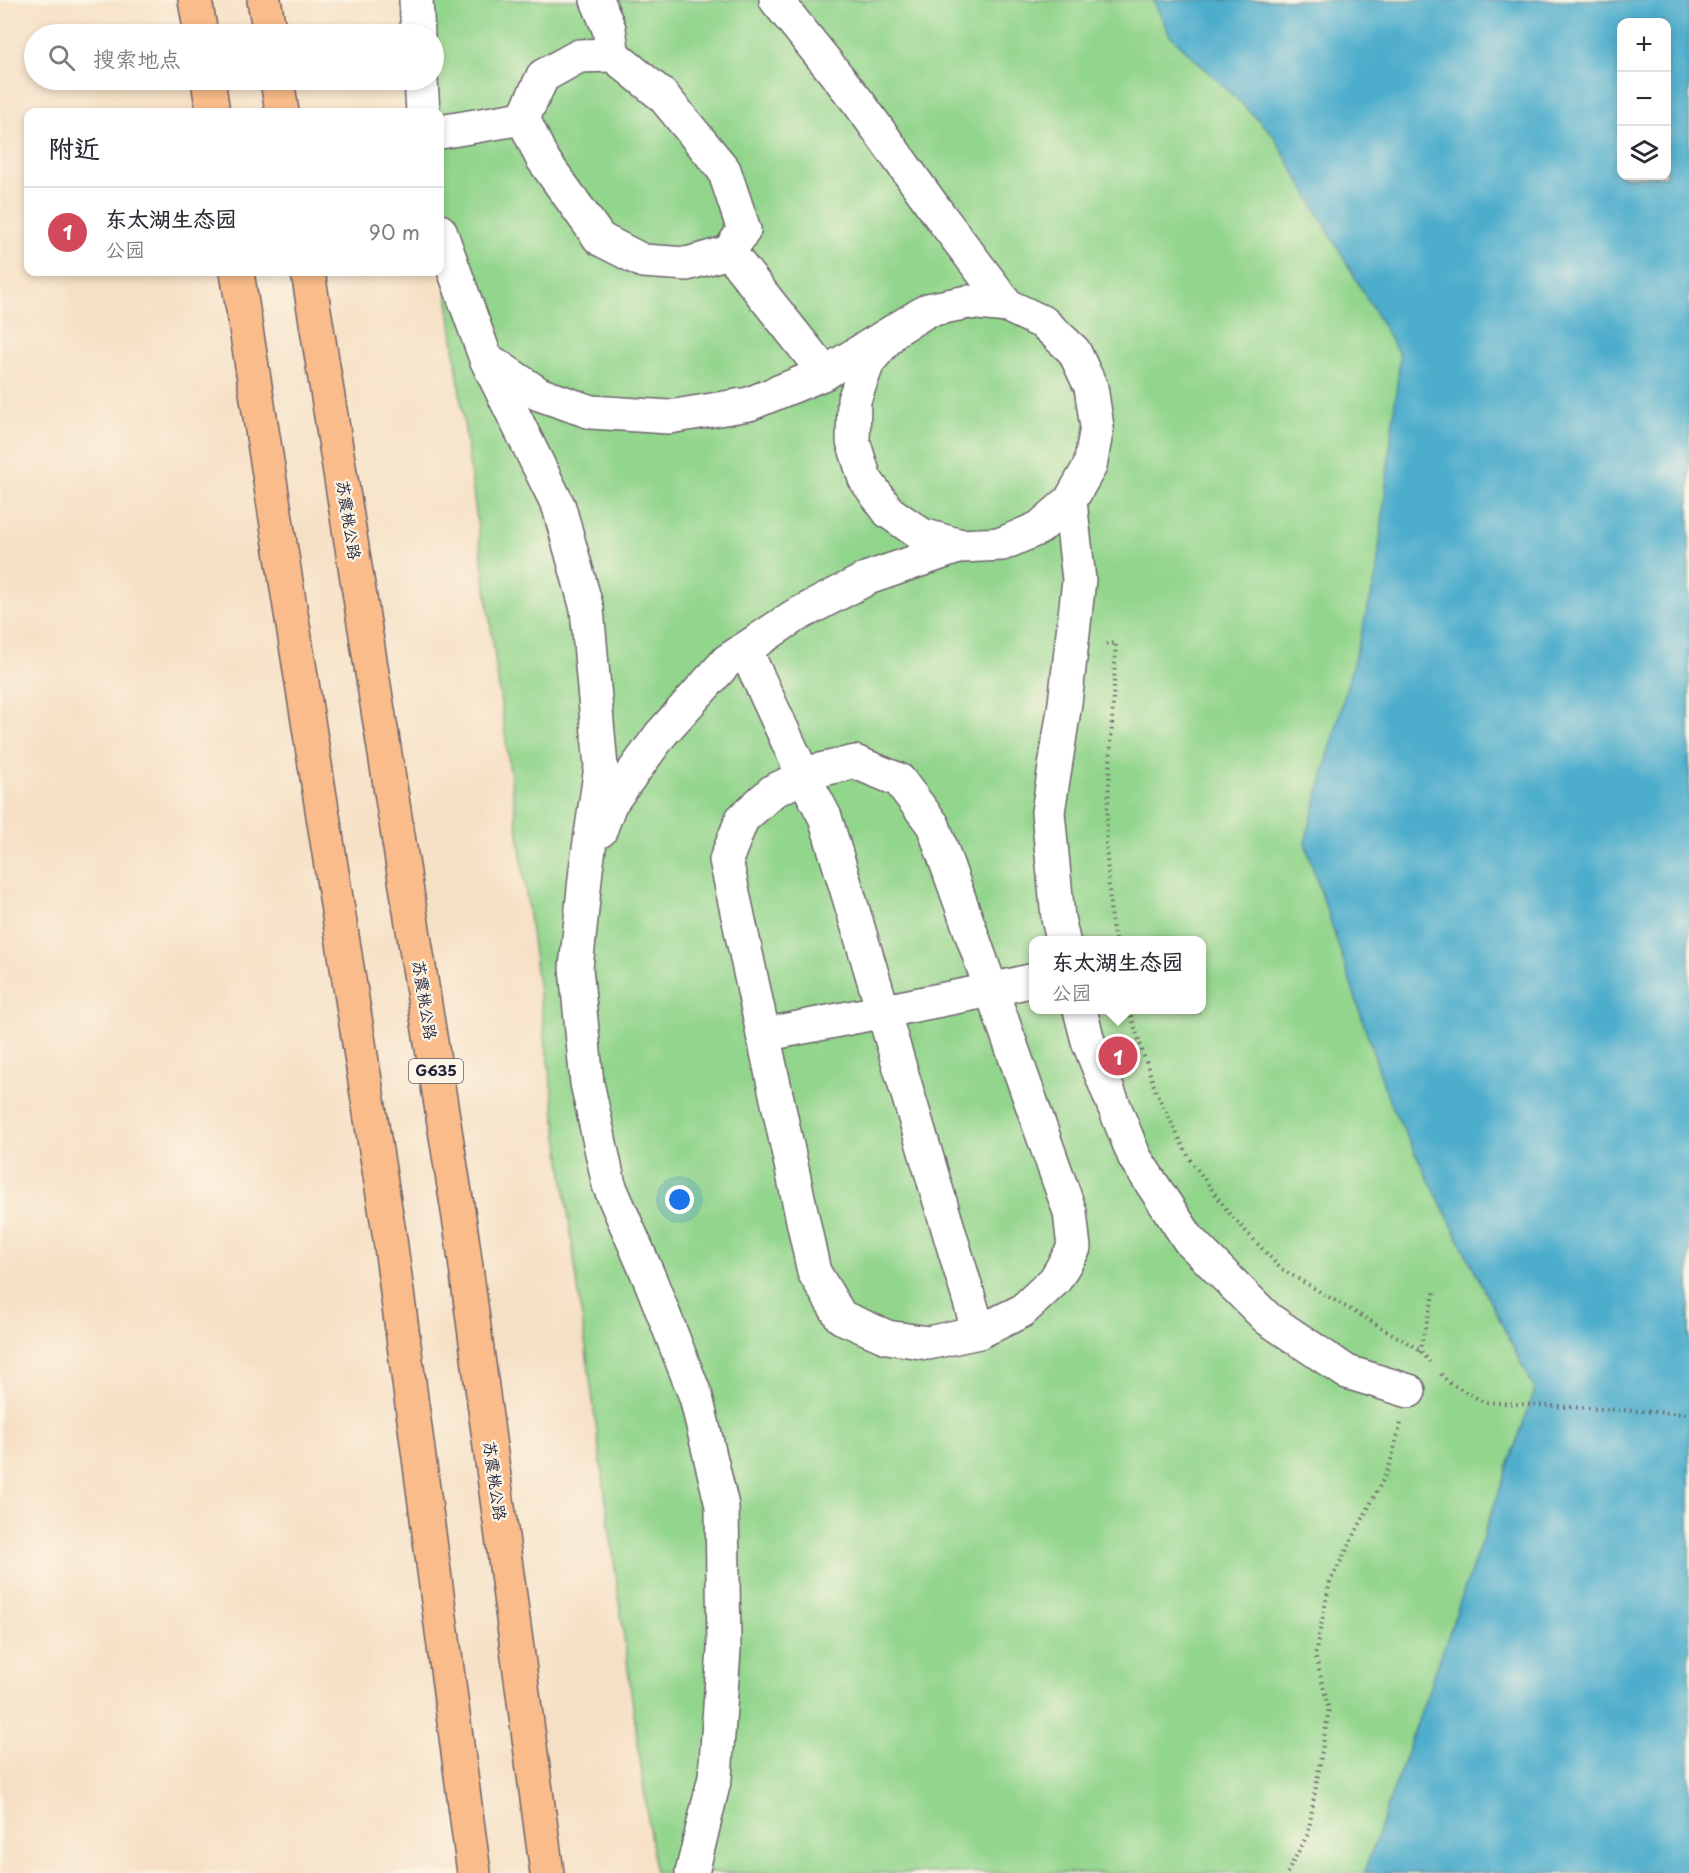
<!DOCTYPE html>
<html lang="zh">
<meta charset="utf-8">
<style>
body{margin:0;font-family:"Playpen Sans","LXGW WenKai TC",sans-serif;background:#f2f2f3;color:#2b2b33}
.controls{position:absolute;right:18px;top:18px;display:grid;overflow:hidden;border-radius:12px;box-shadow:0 3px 9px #0003}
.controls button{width:54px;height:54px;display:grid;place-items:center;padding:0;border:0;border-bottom:2px solid #e1e1e2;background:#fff;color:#2b2b33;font:30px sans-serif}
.you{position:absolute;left:680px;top:1200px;width:21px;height:21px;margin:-15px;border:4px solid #fff;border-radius:50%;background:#1a73e8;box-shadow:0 0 0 9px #1a73e833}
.badge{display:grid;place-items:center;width:39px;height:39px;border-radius:50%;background:#d1495b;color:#fff;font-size:20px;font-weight:700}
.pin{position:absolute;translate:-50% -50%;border:3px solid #fff;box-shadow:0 2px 6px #0006}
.popup{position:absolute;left:1029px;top:936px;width:177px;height:78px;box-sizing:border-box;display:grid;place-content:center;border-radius:12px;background:#fff;filter:drop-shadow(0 2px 4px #0005);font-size:20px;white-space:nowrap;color:#7c7c81}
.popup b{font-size:22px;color:#2b2b33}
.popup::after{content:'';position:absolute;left:50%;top:100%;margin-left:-12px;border:12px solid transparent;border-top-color:#fff}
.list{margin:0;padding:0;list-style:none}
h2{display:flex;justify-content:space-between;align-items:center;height:78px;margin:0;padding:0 24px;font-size:26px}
h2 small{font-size:20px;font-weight:400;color:#7c7c81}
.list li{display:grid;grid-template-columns:39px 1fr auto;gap:18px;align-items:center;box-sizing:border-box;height:90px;padding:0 24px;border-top:2px solid #e1e1e2}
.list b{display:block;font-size:22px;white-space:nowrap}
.list p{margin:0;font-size:20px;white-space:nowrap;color:#7c7c81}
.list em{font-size:20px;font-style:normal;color:#7c7c81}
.icon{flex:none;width:33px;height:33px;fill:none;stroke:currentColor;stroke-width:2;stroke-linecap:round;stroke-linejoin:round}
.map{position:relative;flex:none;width:1689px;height:1873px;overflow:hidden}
.search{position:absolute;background:#fff;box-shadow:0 3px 9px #0003;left:24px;top:24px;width:420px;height:66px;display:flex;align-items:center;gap:15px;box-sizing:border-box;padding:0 21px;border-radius:33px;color:#7c7c81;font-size:22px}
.panel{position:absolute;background:#fff;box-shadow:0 3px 9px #0003;left:24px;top:108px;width:420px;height:168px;border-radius:12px}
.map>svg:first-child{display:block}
.green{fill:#92d58c;stroke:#5a7c64;stroke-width:1.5;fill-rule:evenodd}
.water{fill:#4dadcc;stroke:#386884;stroke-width:1.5;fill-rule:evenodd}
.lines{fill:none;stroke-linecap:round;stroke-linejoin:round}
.minor-casing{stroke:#6c646b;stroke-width:36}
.highway-casing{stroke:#6c646b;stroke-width:36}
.path{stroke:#6c646b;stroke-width:4;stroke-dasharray:1.5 4.5;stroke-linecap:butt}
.minor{stroke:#fff;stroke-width:33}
.highway{stroke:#f9bc8a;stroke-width:33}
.labels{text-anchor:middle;stroke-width:4.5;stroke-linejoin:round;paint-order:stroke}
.shield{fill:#fcf5e5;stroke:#63616e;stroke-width:1.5}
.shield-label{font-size:15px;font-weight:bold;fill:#22223b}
.street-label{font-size:16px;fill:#22223b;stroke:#fcf5e5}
</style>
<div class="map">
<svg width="1689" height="1873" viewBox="0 0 1689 1873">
<rect width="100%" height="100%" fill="#fcf5e5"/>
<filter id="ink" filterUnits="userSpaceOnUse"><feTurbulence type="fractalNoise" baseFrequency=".0167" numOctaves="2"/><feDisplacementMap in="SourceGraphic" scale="12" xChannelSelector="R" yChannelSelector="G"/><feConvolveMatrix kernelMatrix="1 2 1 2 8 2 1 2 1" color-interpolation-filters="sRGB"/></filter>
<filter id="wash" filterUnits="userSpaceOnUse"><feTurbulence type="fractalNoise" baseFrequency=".008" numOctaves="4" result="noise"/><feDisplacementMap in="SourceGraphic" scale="24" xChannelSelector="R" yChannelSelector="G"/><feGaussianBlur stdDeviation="1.35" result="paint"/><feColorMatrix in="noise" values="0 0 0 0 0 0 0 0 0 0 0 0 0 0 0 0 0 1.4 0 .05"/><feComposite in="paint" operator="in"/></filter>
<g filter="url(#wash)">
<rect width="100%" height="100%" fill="#f6e0c5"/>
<!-- green -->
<path class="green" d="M 408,0 L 1689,0 L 1689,1873 L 655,1873 L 440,240 L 440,112 L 423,112 L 434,80 L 434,34 ZM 1622,22 L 1666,22 L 1666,176 L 1622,176 ZM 1034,940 L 1202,940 L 1202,1010 L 1034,1010 Z"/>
<!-- water -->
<path class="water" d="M 1153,0 L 1689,0 L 1689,1873 L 1364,1873 L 1535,1390 L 1389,1101 L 1305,843 L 1376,578 L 1400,356 L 1272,133 L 1170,35 ZM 1622,22 L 1666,22 L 1666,176 L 1622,176 Z"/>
</g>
<g filter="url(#ink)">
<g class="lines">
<defs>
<g id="minor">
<path d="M 416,0 L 418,34"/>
<path d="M 597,0 L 609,29 L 613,55"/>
<path d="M 776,0 L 859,103 L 940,216 L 1008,306"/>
<path d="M 421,80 L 423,112"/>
<path d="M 440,132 L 523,118"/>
<path d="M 440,231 L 486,359 L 559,507 L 587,609 L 601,767 L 586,869 L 576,968 L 587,1083 L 609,1185 L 651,1282 L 696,1397 L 722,1506 L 724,1650 L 715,1777 L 692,1873"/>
<path d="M 729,252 L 687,264 L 643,261 L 600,239 L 542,158 L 523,118 L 543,76 L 579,56 L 613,55 L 663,96 L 724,170 L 744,230 L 729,252 L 825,373"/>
<path d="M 487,359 L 539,394 L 591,412 L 669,417 L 749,404 L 825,373 L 928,310 L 968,302 L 1008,306 L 1044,323 L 1074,351 L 1091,387 L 1097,427 L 1090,466 L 1070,501 L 1039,528 L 1002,544 L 961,546 L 922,535 L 889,512 L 865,479 L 853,441 L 854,400 L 868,362 L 894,331"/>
<path d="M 745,649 L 804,777 L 825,817 L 979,1332"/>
<path d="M 855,762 L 899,780 L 933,825 L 1070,1212 L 1074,1248 L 1055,1280 L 1022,1311 L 979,1332 L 928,1343 L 887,1337 L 841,1317 L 814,1272 L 726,860 L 742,819 L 773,791 L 815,771 Z"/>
<path d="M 600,831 L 610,804 L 661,734 L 727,661 L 793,617 L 868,578 L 961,546"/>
<path d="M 1063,940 L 1058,918 L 1048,812 L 1065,703 L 1079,580 L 1070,501"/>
<path d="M 1080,1010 L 1088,1041 L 1135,1158 L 1189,1240 L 1268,1319 L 1347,1372 L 1409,1391"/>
<path d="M 763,1035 L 991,990 L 1034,980"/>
</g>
<g id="highway">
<path d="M 195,0 L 201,34"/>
<path d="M 264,0 L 270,34"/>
<path d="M 208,80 L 213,112"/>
<path d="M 277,80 L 282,112"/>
<path d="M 237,272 L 390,1239 L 474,1873"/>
<path d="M 308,272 L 461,1230 L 547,1873"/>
</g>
</defs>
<!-- minor casing -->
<use href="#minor" class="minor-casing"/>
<!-- highway casing -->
<use href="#highway" class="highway-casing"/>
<!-- path -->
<g class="path">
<path d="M 1106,644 L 1116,643 L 1106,843 L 1111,919 L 1115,940"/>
<path d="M 1129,1010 L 1156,1092 L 1189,1158 L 1229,1213 L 1281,1269 L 1420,1350 L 1430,1362"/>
<path d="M 1419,1352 L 1435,1291"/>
<path d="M 1441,1374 L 1448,1382 L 1484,1402 L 1689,1414"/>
<path d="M 1287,1873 L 1308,1834 L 1329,1709 L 1315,1655 L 1330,1582 L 1389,1468 L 1401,1423"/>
</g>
<!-- minor -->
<use href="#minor" class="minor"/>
<!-- highway -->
<use href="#highway" class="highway"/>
</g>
</g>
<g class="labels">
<!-- shield labels -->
<rect class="shield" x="409" y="1059" width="54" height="24" rx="4.5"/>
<g class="shield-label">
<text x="436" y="1076">G635</text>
</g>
<!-- street labels -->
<g class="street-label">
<text transform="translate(349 520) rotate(81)" y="6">苏震桃公路</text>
<text transform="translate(425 1000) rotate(81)" y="6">苏震桃公路</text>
<text transform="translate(495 1481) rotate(82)" y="6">苏震桃公路</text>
</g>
</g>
</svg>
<div class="controls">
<button>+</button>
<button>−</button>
<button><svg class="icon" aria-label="layers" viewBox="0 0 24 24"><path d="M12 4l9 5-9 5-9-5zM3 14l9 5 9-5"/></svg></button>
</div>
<div class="you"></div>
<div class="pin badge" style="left:1118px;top:1056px">1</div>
<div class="popup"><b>东太湖生态园</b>公园</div>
<div class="search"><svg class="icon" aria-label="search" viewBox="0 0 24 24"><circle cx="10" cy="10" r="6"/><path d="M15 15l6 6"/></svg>搜索地点</div>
<section class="panel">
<h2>附近<small></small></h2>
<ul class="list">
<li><span class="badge">1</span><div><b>东太湖生态园</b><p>公园</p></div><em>90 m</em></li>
</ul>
</section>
</div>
